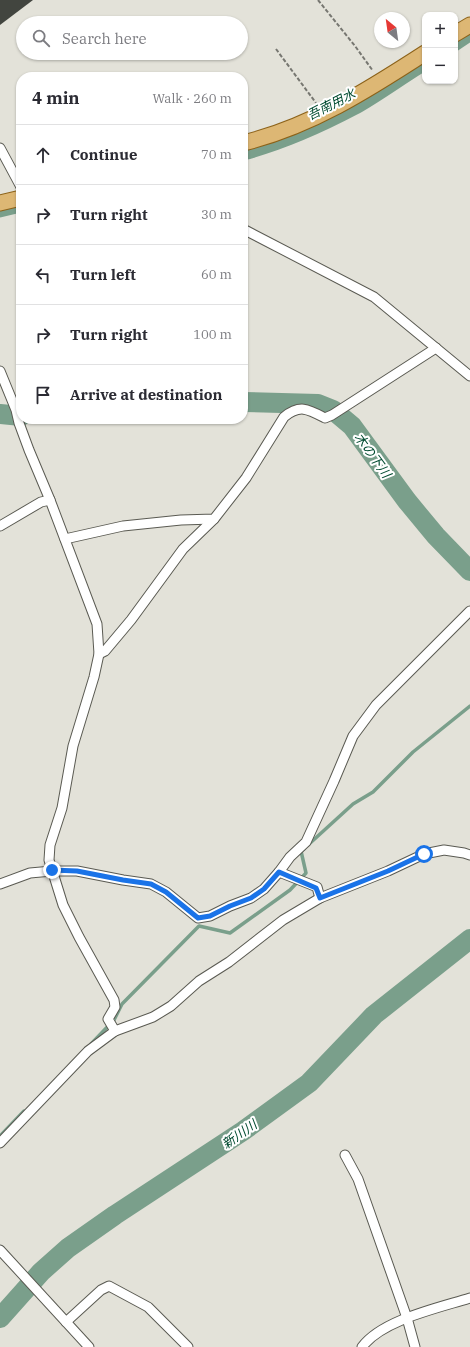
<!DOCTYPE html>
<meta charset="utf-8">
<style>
body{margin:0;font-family:"IBM Plex Serif","Noto Sans JP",serif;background:#f2f2f3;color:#2b2b33}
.controls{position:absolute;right:12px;top:12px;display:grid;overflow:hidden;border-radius:8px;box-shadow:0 1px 3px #0004}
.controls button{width:36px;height:36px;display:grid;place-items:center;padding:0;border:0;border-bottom:1px solid #e1e1e2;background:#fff;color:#2b2b33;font:20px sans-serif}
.compass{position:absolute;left:374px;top:12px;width:36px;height:36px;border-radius:50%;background:#fff;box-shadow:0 1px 3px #0004;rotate:331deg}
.stop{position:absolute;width:12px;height:12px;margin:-9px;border:3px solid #1a73e8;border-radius:50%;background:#fff}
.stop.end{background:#1a73e8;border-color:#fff;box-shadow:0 1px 4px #0008}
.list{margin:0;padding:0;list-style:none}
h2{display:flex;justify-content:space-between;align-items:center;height:52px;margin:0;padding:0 16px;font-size:17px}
h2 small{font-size:13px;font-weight:400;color:#7c7c81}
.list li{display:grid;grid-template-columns:26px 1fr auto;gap:12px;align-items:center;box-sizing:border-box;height:60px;padding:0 16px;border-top:1px solid #e1e1e2}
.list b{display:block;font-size:15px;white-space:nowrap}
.list em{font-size:13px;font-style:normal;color:#7c7c81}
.icon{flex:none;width:22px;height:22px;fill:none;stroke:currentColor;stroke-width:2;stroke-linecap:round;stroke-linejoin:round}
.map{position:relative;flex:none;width:470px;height:1347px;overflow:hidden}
.search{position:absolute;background:#fff;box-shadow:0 1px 3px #0004;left:16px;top:16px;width:232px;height:44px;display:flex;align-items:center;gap:10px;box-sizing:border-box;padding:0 14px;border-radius:22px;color:#7c7c81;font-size:15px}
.panel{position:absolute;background:#fff;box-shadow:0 1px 3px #0004;left:16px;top:72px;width:232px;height:352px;border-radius:16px}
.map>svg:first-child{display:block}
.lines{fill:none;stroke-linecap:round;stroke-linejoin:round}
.stream{stroke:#7a9f8b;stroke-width:3.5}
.canal{stroke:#7a9f8b;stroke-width:11}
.river{stroke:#7a9f8b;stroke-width:20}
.building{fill:#42453f}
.minor-casing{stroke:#5a5a52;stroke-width:11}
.primary-casing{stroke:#8c6219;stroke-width:17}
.path{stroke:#777771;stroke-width:2;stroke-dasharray:4 2;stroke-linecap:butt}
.minor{stroke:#fff;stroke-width:9}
.primary{stroke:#ddb774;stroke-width:15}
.route{stroke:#1a73e8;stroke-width:5}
.labels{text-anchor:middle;stroke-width:4;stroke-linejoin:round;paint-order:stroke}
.water-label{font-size:13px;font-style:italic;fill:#004b30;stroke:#fff}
</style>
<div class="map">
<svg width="470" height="1347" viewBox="0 0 470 1347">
<rect width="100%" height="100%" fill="#e3e2d9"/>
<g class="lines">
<!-- stream -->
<g class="stream">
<path d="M 308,845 L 353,804 L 373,792 L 413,752 L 470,706"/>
<path d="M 91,1044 L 114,1020 L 122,1004 L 199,926 L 230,933 L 290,890 L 306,873 L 301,851 L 304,849"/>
<path d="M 0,1136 L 24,1111"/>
</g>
<!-- canal -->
<g class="canal">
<path d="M 455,46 L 470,36"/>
<path d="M 243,155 C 282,145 320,128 356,109 C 379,96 402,79 425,65"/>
<path d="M 0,212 L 21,207"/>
</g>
<!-- river -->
<g class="river">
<path d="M 243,402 L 318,404 L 333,410 L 352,426 L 407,501 L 436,536 L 470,571"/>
<path d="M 0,414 L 21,416"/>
<path d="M 0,1318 L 41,1272 L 68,1248 L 115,1215 L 243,1131 L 309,1083 L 374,1015 L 470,939"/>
</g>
</g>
<!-- building -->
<path class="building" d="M 0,0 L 33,0 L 0,25 Z"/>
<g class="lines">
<defs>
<g id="minor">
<path d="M 0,148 L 21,187"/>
<path d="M 243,229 L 374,297 L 470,376"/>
<path d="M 0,371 L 16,410 L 19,423 L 29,450 L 50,500 L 97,624 L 99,654 L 94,677 L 73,746 L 62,808 L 50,845 L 49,860 L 63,905 L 79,937 L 114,1000 L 115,1007 L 108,1019 L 115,1031"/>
<path d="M 0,526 L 41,502 L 50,500"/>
<path d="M 65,539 L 123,526 L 181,520 L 214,519 L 246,478 L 284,417 C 300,404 308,409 325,418 L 332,415 L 436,348"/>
<path d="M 99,654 L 105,651 L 131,620 L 183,549 L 214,519"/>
<path d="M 279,872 L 317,887 L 320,898"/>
<path d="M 0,884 L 30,873 L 52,871 L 77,871 L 123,880 L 151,884 L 166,892 L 198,918 L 210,916 L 230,906 L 251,898 L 264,889 L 279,872 L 290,857 L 306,842 L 334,781 L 353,736 L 376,705 L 470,611"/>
<path d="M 0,1143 L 88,1051 L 115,1031 L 153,1017 L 171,1006 L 199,981 L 229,962 L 283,920 L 320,898 L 388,871 L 424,854 L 444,850 L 464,853 L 470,855"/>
<path d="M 345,1155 L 358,1179 L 407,1318 L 415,1347"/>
<path d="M 0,1250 L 89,1347"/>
<path d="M 66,1322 L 101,1290 L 109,1286 L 148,1307 L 188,1347"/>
<path d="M 362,1347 C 382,1320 438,1308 470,1298"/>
</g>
<g id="primary">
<path d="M 455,34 L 470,25"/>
<path d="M 243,143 C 310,127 368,90 425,53"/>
<path d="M 0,203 L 21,198"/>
</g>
</defs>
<!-- minor casing -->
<use href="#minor" class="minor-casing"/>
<!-- primary casing -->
<use href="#primary" class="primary-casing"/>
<!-- path -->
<g class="path">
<path d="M 318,0 L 355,46 L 373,71"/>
<path d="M 276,49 L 316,103"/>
</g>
<!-- minor -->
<use href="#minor" class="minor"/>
<!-- primary -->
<use href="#primary" class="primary"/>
</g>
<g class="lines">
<!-- route -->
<path class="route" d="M 52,870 L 77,871 L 123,880 L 151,884 L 166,892 L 198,918 L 210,916 L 230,906 L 251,898 L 264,889 L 279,872 L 316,888 L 320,898 L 388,871 L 424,854"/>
</g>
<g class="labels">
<!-- water labels -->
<g class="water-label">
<text transform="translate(331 104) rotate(-27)" y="5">吾南用水</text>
<text transform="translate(373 455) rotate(54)" y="5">木の下川</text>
<text transform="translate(239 1134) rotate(-35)" y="5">新川川</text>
</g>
</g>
</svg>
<div class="controls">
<button>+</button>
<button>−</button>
</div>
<svg class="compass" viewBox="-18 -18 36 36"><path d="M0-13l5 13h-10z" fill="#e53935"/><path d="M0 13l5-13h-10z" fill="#7c7c81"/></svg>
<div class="stop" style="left:424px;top:854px"></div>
<div class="stop end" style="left:52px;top:870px"></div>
<div class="search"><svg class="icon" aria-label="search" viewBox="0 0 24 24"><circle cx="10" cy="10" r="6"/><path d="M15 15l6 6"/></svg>Search here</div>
<section class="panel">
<h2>4 min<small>Walk · 260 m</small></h2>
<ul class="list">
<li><svg class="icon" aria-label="ahead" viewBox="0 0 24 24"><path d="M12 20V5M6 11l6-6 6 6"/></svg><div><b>Continue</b></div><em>70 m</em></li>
<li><svg class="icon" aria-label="right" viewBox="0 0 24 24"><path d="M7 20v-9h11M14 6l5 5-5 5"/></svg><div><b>Turn right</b></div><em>30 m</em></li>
<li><svg class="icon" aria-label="left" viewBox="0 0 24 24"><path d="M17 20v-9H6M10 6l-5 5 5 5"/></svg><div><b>Turn left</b></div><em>60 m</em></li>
<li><svg class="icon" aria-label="right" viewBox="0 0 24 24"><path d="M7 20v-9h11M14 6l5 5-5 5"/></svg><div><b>Turn right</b></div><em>100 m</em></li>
<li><svg class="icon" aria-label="arrive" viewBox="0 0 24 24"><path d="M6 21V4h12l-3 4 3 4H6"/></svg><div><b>Arrive at destination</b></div></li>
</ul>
</section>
</div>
